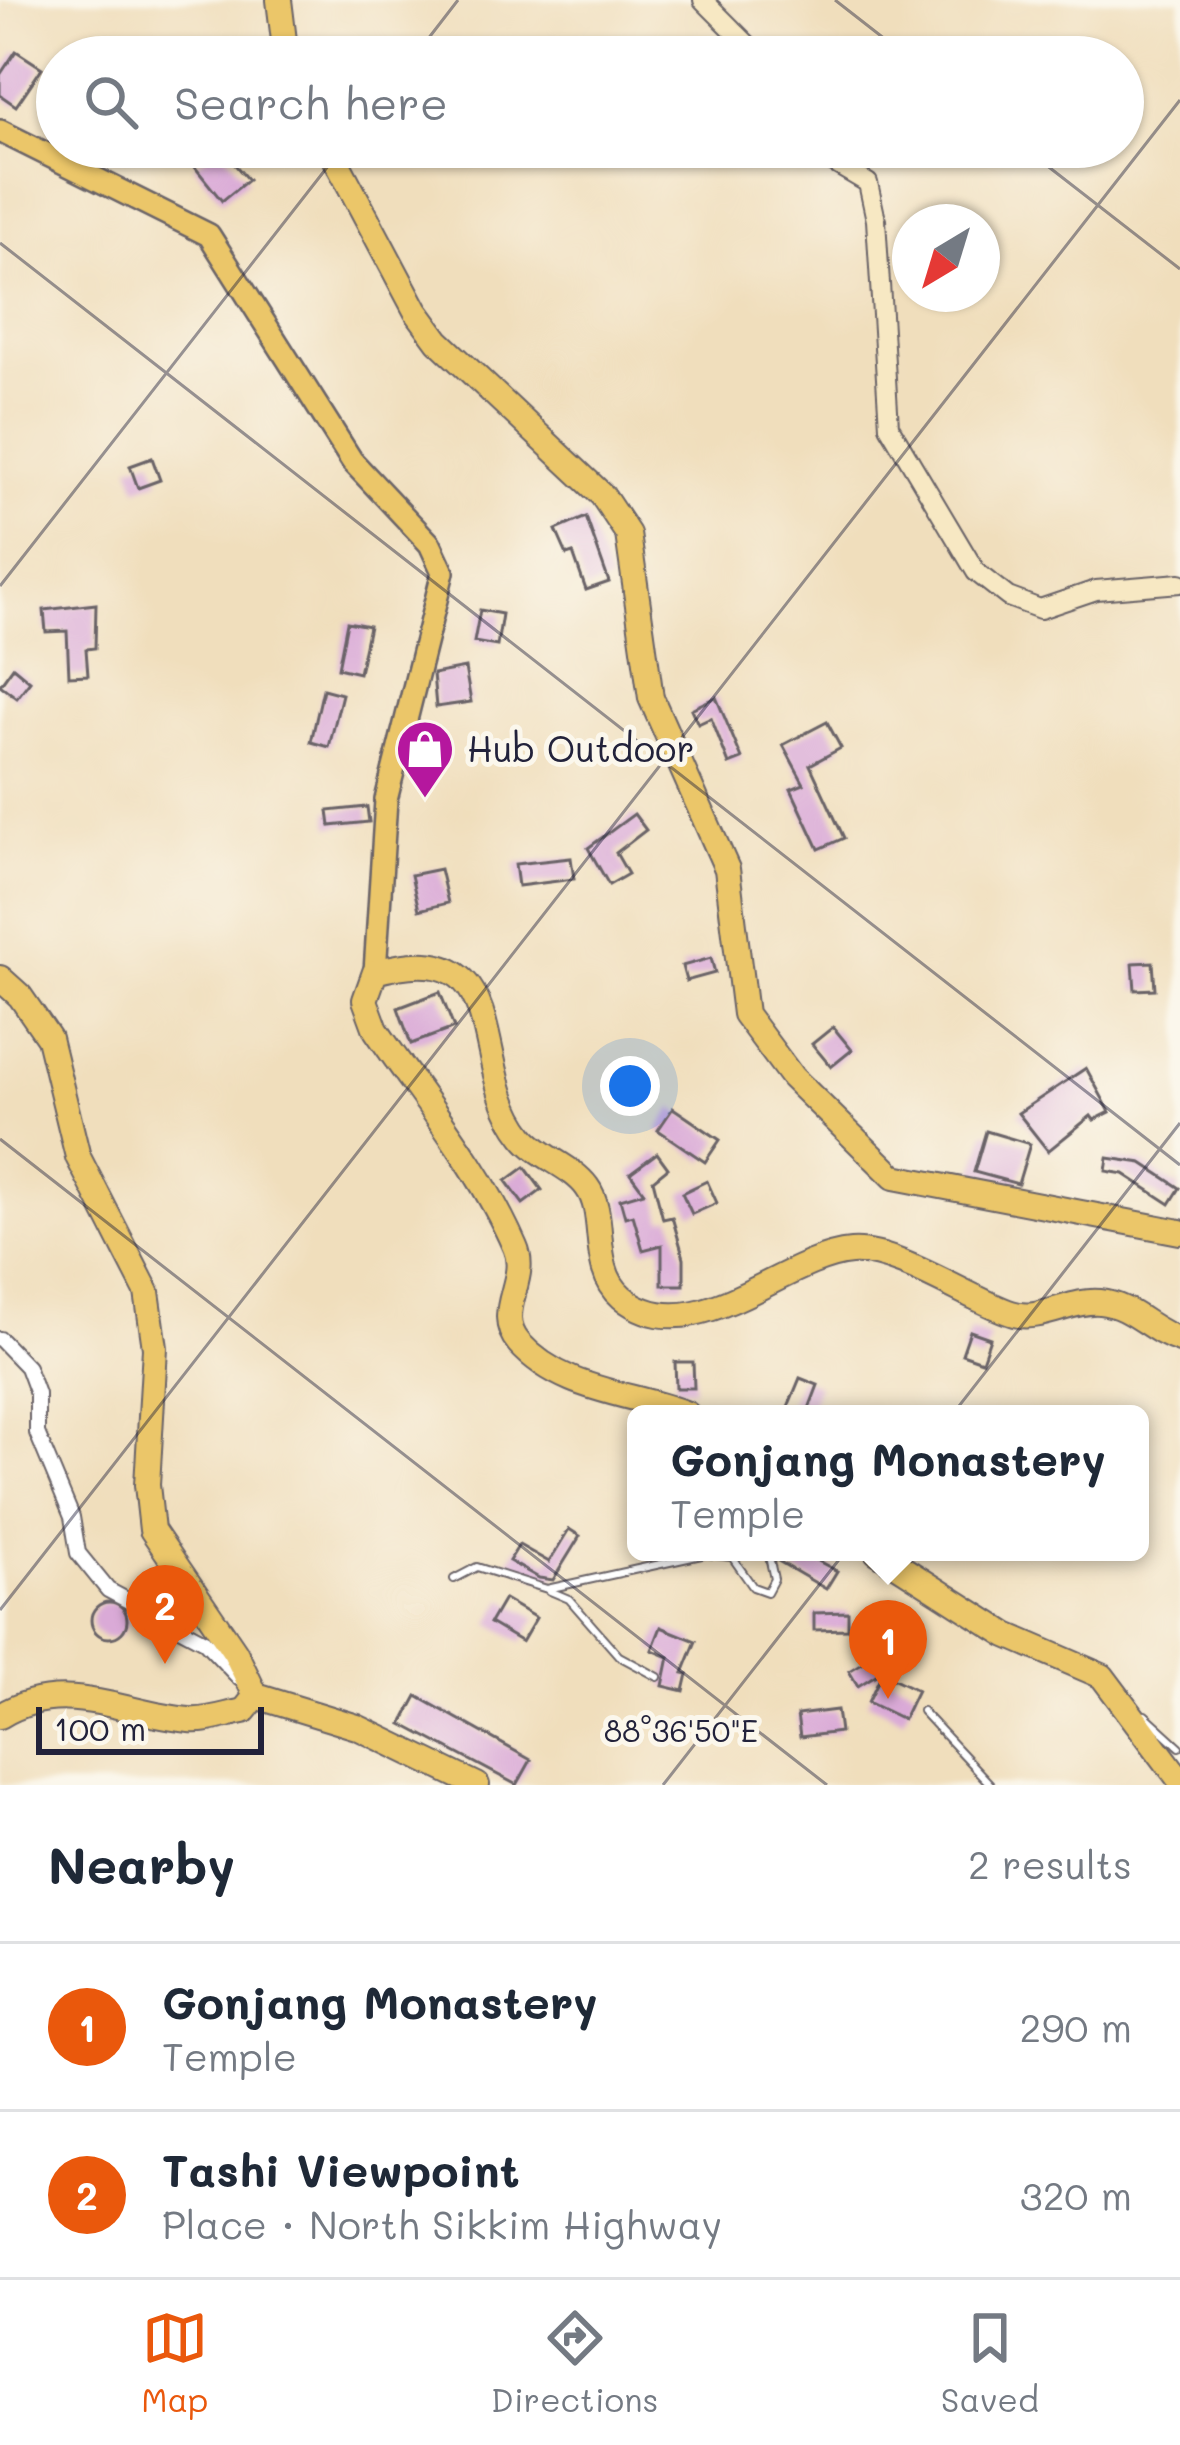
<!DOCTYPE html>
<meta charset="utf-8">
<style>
body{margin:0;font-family:Mali,sans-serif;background:#f2f2f3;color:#1f2937}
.compass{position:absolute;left:892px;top:204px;width:108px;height:108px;border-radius:50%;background:#fff;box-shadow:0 3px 9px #0004;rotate:218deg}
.scale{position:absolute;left:36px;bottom:30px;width:228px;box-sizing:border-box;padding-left:12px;border:6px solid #22223b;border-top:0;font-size:33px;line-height:42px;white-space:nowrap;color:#22223b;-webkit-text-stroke:9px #fbf7ec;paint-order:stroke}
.you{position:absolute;left:630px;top:1086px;width:42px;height:42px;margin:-30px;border:9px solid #fff;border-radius:50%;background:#1a73e8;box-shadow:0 0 0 18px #1a73e833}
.badge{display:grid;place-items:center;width:78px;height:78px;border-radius:50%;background:#ea580c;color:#fff;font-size:39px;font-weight:700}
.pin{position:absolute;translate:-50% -99px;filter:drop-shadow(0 3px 6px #0008)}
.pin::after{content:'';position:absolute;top:63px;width:42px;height:36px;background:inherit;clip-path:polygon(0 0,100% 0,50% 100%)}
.popup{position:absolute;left:627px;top:1405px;width:522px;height:156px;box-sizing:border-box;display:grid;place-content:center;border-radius:18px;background:#fff;filter:drop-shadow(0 3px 9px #0005);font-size:39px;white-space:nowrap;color:#747a83}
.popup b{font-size:45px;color:#1f2937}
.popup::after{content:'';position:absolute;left:50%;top:100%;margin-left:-24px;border:24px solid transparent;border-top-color:#fff}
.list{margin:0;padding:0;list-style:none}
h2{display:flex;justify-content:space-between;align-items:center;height:156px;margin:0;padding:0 48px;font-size:51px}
h2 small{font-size:39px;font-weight:400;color:#747a83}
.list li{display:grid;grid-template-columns:78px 1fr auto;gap:36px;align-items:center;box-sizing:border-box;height:168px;padding:0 48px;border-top:3px solid #e0e1e3}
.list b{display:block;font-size:45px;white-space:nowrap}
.list p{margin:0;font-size:39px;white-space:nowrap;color:#747a83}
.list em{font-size:39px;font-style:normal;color:#747a83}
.icon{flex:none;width:66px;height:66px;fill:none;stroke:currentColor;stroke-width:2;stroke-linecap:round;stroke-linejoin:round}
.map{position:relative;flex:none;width:1180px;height:1785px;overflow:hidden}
.search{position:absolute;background:#fff;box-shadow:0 3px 9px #0004;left:36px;right:36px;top:36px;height:132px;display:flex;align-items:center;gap:30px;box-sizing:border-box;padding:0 42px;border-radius:66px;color:#747a83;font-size:45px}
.sheet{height:492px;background:#fff}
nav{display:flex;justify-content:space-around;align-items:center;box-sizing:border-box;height:168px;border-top:3px solid #e0e1e3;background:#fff;font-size:33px;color:#747a83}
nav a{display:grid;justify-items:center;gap:6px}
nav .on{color:#ea580c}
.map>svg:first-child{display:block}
.building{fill:#daaad7}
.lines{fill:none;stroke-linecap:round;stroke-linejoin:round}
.lane-casing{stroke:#6a6468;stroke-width:10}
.street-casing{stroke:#6a6468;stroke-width:18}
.secondary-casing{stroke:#6a6468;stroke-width:22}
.primary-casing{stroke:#6a6468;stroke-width:26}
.highway-casing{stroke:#6a6468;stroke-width:28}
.lane{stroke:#fff;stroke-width:6}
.street{stroke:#fff;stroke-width:14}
.secondary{stroke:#f7e8c3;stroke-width:18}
.primary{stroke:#ebc669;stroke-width:21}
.highway{stroke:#ebc669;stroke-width:24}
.ticks{fill:none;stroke:#22223b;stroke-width:3;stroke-opacity:0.45}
.labels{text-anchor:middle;stroke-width:10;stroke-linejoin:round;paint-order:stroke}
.poi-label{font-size:36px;fill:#22223b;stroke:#fbf7ec;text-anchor:start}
.ticks-label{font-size:30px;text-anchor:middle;fill:#22223b;stroke:#fbf7ec;stroke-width:10;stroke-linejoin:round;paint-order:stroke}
</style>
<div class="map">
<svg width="1180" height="1785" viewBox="0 0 1180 1785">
<rect width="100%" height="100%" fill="#fbf7ec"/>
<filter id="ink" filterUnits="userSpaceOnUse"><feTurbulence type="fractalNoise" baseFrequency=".00833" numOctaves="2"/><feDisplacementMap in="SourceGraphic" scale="24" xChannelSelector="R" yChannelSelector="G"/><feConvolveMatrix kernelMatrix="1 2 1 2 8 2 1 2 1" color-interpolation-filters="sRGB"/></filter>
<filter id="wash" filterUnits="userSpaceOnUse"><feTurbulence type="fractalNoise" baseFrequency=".004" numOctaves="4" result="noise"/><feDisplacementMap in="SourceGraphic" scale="48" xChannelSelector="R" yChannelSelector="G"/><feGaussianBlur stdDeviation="2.7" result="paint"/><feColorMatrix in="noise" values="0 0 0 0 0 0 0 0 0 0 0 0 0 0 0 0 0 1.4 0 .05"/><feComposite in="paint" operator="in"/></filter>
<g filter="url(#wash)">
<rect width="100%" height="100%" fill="#f0debc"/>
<g id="blocks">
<!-- building -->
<g class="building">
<path d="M 16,51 L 42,68 L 16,106 L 0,95 L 0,75 Z"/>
<path d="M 220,147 L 248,180 L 222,201 L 194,166 Z"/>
<path d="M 152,458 L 160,480 L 138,488 L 130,466 Z"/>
<path d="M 586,517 L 609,582 L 586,590 L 573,553 L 567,555 L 556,530 Z"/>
<path d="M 96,604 L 95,648 L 86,649 L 88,675 L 69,676 L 67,631 L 46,632 L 44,610 Z"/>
<path d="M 480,610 L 502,614 L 497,646 L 474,642 Z"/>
<path d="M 347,622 L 369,626 L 359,673 L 338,668 Z"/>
<path d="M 13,667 L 30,681 L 17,698 L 0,685 Z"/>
<path d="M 465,668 L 471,702 L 436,707 L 433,674 Z"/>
<path d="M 323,689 L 342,694 L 329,747 L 311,742 Z"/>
<path d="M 716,697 L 742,759 L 729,764 L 711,718 L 698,724 L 691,709 Z"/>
<path d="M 827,722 L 841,748 L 810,765 L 844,838 L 819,849 L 791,789 L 804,784 L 783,745 Z"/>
<path d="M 367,807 L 369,822 L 330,826 L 328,811 Z"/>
<path d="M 634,814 L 646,830 L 616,853 L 628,874 L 609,885 L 588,848 Z"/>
<path d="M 571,858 L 574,879 L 518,886 L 515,864 Z"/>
<path d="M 440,869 L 448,903 L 419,910 L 411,875 Z"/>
<path d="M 711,958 L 715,973 L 686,981 L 682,966 Z"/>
<path d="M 1153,962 L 1155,989 L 1135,990 L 1133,963 Z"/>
<path d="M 440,992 L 454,1028 L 411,1044 L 398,1008 Z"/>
<path d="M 833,1027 L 852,1050 L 831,1067 L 812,1044 Z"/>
<path d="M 1086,1068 L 1110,1112 L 1094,1120 L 1091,1116 L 1048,1151 L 1018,1113 Z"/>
<path d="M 673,1108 L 720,1140 L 705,1162 L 658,1130 Z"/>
<path d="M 986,1131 L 1030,1144 L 1018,1184 L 974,1172 Z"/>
<path d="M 657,1153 L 668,1168 L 653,1180 L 663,1219 L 672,1217 L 684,1258 L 684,1285 L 662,1285 L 662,1245 L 643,1250 L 633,1215 L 625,1217 L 620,1199 L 644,1192 L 630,1173 Z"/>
<path d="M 1108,1158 L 1142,1163 L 1180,1188 L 1170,1204 L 1124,1174 L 1106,1171 Z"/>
<path d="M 525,1167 L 542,1190 L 523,1204 L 506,1181 Z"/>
<path d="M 707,1181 L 717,1203 L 692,1214 L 682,1193 Z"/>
<path d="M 970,1331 L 990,1338 L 982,1361 L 962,1354 Z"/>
<path d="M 675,1362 L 693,1362 L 694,1388 L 676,1388 Z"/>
<path d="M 800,1378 L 818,1385 L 807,1414 L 785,1414 Z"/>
<path d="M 569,1529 L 580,1536 L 553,1580 L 539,1578 L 509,1561 L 519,1545 L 549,1562 Z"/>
<path d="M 782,1552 L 801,1552 L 837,1571 L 826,1589 L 778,1561 Z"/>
<path d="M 504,1599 L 536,1618 L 522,1642 L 490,1623 Z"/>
<circle cx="109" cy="1620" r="18"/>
<path d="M 848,1612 L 848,1629 L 814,1630 L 814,1613 Z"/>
<path d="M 661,1627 L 696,1641 L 683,1673 L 688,1674 L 684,1691 L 663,1686 L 669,1657 L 652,1650 Z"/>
<path d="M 880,1652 L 889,1667 L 858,1686 L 849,1671 Z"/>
<path d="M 882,1673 L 917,1690 L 903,1719 L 868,1702 Z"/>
<path d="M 417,1696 L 531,1760 L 517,1785 L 402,1724 Z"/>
<path d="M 837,1710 L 840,1732 L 800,1737 L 797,1715 Z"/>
</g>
</g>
</g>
<g filter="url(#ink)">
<use href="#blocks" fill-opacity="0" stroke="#6a6468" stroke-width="3"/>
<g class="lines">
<defs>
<g id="lane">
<path d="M 454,1579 L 477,1567 L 547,1589 L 706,1554 L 732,1557 L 753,1587 L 767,1592 L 774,1579 L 768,1552"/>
<path d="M 550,1591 L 569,1599 L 619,1656 L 658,1677"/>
<path d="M 922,1711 L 991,1785"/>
<path d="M 1145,1715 L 1180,1747"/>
</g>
<path id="street" d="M 0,1339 L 27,1367 L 37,1394 L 37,1433 L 72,1517 L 78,1553 L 108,1590 L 204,1641 L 240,1679"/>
<g id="secondary">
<path d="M 703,0 L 760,57"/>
<path d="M 807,147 L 868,183 L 876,220 L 889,426 L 976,572 L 1008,597 L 1040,609 L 1096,590 L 1180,583"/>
</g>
<path id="primary" d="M 0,131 L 209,235 L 352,461 L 430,544 L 443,572 L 386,800 L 375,972"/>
<g id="highway">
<path d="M 279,0 L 286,57"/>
<path d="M 329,147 L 416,311 L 438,341 L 602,495 L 628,534 L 651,698 L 727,869 L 745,1014 L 792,1077 L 894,1177 L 1180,1232"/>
<path d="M 0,978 L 20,996 L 49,1038 L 78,1157 L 147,1292 L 155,1348 L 147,1485 L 152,1530 L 235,1652 L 256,1696 L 357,1727 L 477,1785"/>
<path d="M 687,1414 C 631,1392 563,1392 519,1343 C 492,1312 530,1280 515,1247 C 482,1170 423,1099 376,1030 L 365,1000 L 375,972 C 518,932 466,1066 523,1136 C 539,1157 572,1166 587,1187 C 608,1215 589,1269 622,1297 C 692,1355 781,1258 851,1252 C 895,1248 969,1299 1011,1313 C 1039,1323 1071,1299 1100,1302 C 1132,1305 1150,1331 1180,1340"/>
<path d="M 877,1552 L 1007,1635 L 1102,1676 L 1180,1780"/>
<path d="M 0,1716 C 64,1677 122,1714 189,1720 C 206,1722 227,1714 244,1711 L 256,1696"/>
</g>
</defs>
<!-- lane casing -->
<use href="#lane" class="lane-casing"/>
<!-- street casing -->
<use href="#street" class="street-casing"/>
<!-- secondary casing -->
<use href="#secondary" class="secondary-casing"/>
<!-- primary casing -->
<use href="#primary" class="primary-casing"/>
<!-- highway casing -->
<use href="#highway" class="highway-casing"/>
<!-- lane -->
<use href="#lane" class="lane"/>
<!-- street -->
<use href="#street" class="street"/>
<!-- secondary -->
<use href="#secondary" class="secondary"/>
<!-- primary -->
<use href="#primary" class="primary"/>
<!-- highway -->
<use href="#highway" class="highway"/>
</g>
</g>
<!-- ticks -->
<path class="ticks" d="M 835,0 L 908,57M 414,57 L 458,0M 1023,147 L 1180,269M 0,243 L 1180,1165M 0,586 L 343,147M 0,1139 L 827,1785M 0,1610 L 1180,100M 663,1785 L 1180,1123"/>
<!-- icons -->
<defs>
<symbol id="shop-pin" viewBox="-11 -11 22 30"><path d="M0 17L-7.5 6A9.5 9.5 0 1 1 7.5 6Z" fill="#b5179e" stroke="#fbf7ec"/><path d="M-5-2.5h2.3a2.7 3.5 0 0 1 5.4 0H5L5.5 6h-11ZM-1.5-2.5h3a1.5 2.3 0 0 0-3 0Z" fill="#fff"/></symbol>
</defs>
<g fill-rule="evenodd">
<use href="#shop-pin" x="392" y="716" width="66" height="90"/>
</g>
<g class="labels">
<!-- poi labels -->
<g class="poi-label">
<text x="467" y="762">Hub Outdoor</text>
</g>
</g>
<g class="ticks-label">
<text x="681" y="1742">88°36'50"E</text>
</g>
</svg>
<svg class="compass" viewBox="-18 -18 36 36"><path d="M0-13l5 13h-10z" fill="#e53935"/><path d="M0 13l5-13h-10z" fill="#747a83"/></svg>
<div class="scale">100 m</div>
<div class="you"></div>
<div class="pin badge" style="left:888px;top:1699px">1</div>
<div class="popup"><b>Gonjang Monastery</b>Temple</div>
<div class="pin badge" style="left:165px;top:1664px">2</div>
<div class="search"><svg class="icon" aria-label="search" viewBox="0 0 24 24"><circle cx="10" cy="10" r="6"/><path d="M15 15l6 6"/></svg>Search here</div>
</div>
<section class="sheet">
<h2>Nearby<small>2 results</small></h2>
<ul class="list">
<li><span class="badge">1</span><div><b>Gonjang Monastery</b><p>Temple</p></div><em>290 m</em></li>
<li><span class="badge">2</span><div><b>Tashi Viewpoint</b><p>Place · North Sikkim Highway</p></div><em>320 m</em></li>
</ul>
</section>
<nav>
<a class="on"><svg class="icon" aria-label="map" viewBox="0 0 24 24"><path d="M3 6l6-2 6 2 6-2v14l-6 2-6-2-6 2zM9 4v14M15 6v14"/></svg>Map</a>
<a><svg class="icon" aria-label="directions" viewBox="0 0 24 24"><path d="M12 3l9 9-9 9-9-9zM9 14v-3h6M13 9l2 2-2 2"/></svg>Directions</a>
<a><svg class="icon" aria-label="saved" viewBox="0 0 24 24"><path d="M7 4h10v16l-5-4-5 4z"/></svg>Saved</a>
</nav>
